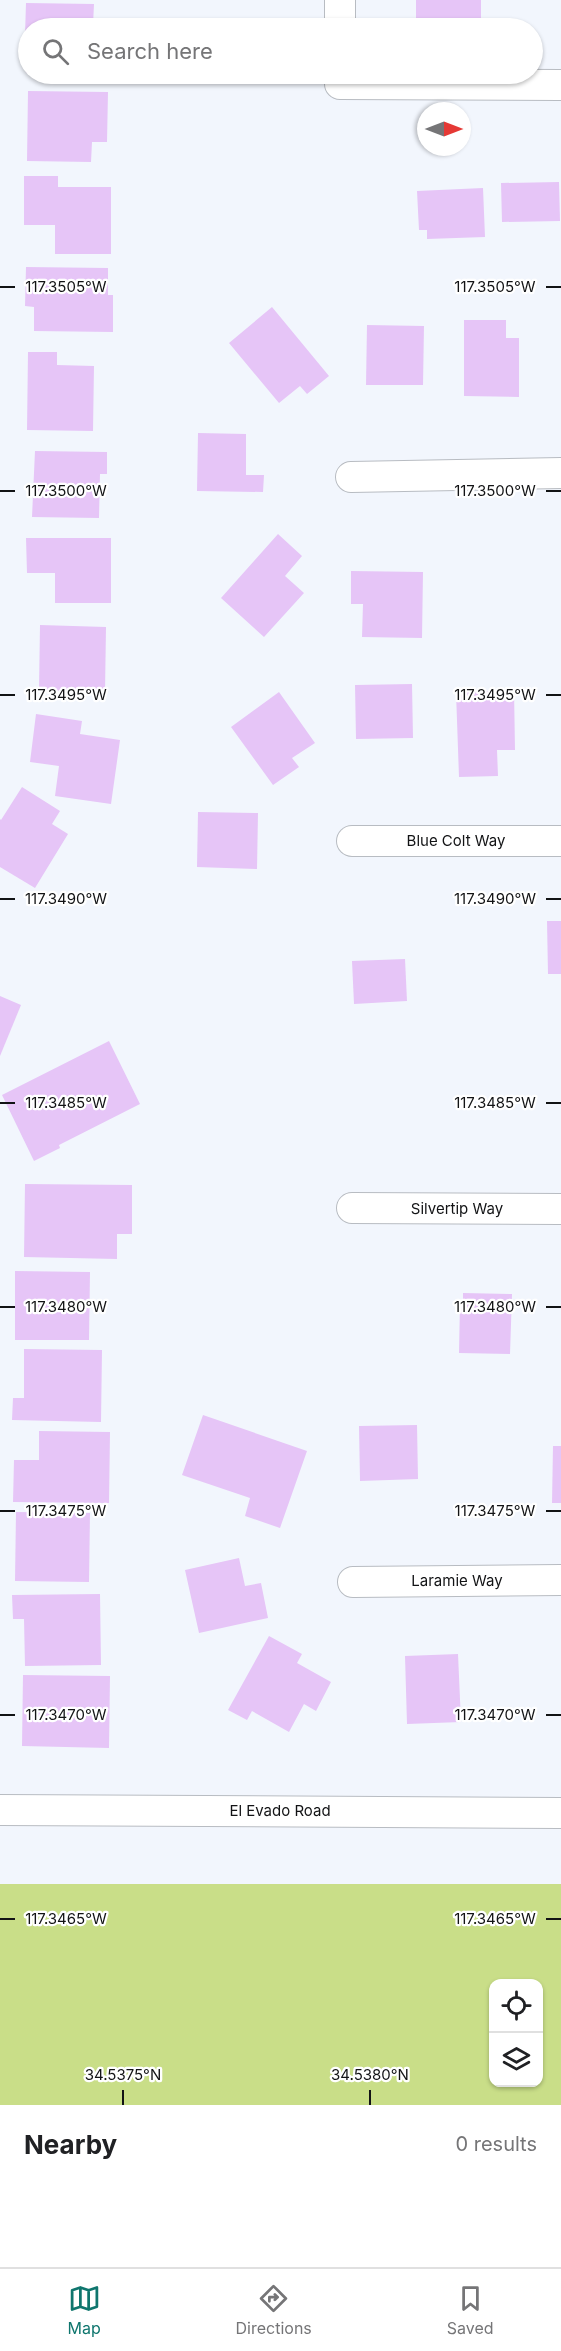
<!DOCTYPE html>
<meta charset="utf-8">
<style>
body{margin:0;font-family:Inter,sans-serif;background:#f6f6f6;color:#202124}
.controls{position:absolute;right:18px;bottom:18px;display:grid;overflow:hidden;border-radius:12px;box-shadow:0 2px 4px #0004}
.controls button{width:54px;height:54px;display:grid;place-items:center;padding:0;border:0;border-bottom:2px solid #e0e0e0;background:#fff;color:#202124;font:30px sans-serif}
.compass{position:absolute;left:417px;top:102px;width:54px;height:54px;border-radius:50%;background:#fff;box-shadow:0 2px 4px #0004;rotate:90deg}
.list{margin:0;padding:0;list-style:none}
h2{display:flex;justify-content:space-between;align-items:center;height:78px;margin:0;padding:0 24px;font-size:26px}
h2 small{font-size:20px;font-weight:400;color:#757577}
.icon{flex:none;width:33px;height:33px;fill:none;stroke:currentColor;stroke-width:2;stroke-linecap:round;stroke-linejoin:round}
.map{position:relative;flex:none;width:561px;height:2105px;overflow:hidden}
.search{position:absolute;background:#fff;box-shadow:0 2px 4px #0004;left:18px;right:18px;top:18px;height:66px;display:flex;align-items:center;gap:15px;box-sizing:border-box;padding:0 21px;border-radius:33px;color:#757577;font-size:22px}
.sheet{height:162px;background:#fff}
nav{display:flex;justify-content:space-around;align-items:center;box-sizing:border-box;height:84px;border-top:2px solid #e0e0e0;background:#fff;font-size:16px;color:#757577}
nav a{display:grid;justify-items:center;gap:3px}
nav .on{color:#0f766e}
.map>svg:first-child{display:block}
.green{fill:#c9de88;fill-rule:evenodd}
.building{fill:#e6c5f7}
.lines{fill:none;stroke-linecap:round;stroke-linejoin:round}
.minor-casing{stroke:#b8bcc2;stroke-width:32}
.minor{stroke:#fff;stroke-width:30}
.ticks{fill:none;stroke:#121315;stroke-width:2}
.labels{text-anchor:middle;stroke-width:4.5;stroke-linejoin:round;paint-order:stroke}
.street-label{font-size:15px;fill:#121315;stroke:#fff}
.ticks-label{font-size:15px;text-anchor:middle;fill:#121315;stroke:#fff;stroke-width:4.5;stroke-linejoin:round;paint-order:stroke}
</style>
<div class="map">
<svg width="561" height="2105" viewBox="0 0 561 2105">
<rect width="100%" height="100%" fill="#f2f6fd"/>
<!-- green -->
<path class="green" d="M 0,1884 L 561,1884 L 561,2105 L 0,2105 ZM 494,1984 L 538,1984 L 538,2082 L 494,2082 Z"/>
<!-- building -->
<g class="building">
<path d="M 416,0 L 481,0 L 481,21 L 416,19 Z"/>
<path d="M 26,3 L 94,4 L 93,25 L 102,25 L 101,28 L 28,28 L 28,35 L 25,35 Z"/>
<rect x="26" y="50" width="2" height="23"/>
<path d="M 28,91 L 108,92 L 107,142 L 92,142 L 91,162 L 27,161 Z"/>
<path d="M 24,176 L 58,176 L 58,187 L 111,187 L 111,254 L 55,254 L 55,225 L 24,225 Z"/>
<path d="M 559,182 L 560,221 L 502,222 L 501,183 Z"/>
<path d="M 483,188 L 485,237 L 427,239 L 427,230 L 419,230 L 417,191 Z"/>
<path d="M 26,267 L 108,268 L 108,295 L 113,295 L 113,332 L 34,331 L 34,307 L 25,306 Z"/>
<path d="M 272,307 L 329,376 L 307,394 L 300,386 L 279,403 L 229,343 Z"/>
<path d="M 464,320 L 506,320 L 506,338 L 519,338 L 519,397 L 464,396 Z"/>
<path d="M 367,325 L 424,326 L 423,385 L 366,385 Z"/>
<path d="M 28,352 L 57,352 L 57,365 L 94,366 L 93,431 L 27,430 Z"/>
<path d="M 198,433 L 246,434 L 246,475 L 264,475 L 263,492 L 197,491 Z"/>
<path d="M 35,451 L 107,452 L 107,474 L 100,474 L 99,518 L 32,517 Z"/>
<path d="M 278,534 L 302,556 L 285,576 L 304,593 L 264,637 L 221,598 Z"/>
<path d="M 26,538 L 111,538 L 111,603 L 55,603 L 55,573 L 27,573 Z"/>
<path d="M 351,571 L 423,572 L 422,638 L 362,637 L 363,604 L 351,604 Z"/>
<path d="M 40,625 L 106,627 L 105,692 L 39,690 Z"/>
<path d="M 412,684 L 413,738 L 356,739 L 355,685 Z"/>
<path d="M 514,690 L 515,750 L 497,750 L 498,776 L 459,777 L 456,692 Z"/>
<path d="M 279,692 L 315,743 L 292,758 L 299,767 L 273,785 L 231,727 Z"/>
<path d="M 36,714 L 82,721 L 80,734 L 120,740 L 111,804 L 55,796 L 59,766 L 30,762 Z"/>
<path d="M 22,787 L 60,811 L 52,824 L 68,834 L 35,888 L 0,867 L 0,819 L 1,820 Z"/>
<path d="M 198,812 L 258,813 L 257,869 L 197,867 Z"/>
<path d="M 547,921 L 561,921 L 561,974 L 548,974 Z"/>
<path d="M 405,959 L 407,1001 L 354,1004 L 352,961 Z"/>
<path d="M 0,996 L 21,1005 L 0,1056 Z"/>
<path d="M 109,1041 L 140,1104 L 59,1145 L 60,1148 L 34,1161 L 2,1095 Z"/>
<path d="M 25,1184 L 132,1185 L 132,1234 L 117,1234 L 117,1259 L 24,1257 Z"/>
<path d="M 15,1271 L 90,1272 L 89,1340 L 15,1340 Z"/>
<path d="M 463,1293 L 512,1294 L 510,1354 L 459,1353 L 460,1303 L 463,1303 Z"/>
<path d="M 24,1349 L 102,1350 L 101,1422 L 12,1420 L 13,1398 L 24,1398 Z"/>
<path d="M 203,1415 L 307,1451 L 280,1528 L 245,1516 L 250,1498 L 182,1475 Z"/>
<path d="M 417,1425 L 418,1479 L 360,1481 L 359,1426 Z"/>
<path d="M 39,1431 L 110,1432 L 109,1503 L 13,1502 L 14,1460 L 39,1460 Z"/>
<path d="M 553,1446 L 561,1446 L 561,1503 L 552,1503 Z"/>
<path d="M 16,1512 L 90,1513 L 89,1582 L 15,1581 Z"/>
<path d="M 239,1558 L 245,1586 L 261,1583 L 268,1618 L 199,1633 L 185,1570 Z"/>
<path d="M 100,1594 L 101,1665 L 25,1666 L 24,1619 L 13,1619 L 12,1595 Z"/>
<path d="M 269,1636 L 302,1654 L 297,1663 L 331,1682 L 316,1711 L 304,1704 L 289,1732 L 252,1711 L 247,1720 L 228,1710 Z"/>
<path d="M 458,1654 L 461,1722 L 407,1724 L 405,1656 Z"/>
<path d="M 23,1675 L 110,1676 L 109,1748 L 22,1746 Z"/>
</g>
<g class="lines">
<defs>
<g id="minor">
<path d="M 340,0 L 340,28"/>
<path d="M 340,74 L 340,84 L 561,85"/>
<path d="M 351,477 L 561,473"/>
<path d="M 352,841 L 561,841"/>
<path d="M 352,1208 L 561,1209"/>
<path d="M 353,1582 L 561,1580"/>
<path d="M 0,1810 L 561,1813"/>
</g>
</defs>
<!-- minor casing -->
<use href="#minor" class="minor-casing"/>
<!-- minor -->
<use href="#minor" class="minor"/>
</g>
<!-- ticks -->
<path class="ticks" d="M 0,287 L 15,287M 546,287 L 561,287M 0,491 L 15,491M 546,491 L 561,491M 0,695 L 15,695M 546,695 L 561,695M 0,899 L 15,899M 546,899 L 561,899M 0,1103 L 15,1103M 546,1103 L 561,1103M 0,1307 L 15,1307M 546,1307 L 561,1307M 0,1511 L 15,1511M 546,1511 L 561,1511M 0,1715 L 15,1715M 546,1715 L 561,1715M 0,1919 L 15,1919M 546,1919 L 561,1919M 123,2090 L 123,2105M 370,2090 L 370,2105"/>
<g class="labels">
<!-- street labels -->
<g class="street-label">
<text x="456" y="846">Blue Colt Way</text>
<text x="457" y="1214">Silvertip Way</text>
<text x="457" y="1586">Laramie Way</text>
<text x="280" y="1816">El Evado Road</text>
</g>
</g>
<g class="ticks-label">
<text x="495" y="292">117.3505°W</text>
<text x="66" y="292">117.3505°W</text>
<text x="66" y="496">117.3500°W</text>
<text x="495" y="496">117.3500°W</text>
<text x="66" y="700">117.3495°W</text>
<text x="495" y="700">117.3495°W</text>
<text x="495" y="904">117.3490°W</text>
<text x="66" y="904">117.3490°W</text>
<text x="495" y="1108">117.3485°W</text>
<text x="66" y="1108">117.3485°W</text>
<text x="495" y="1312">117.3480°W</text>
<text x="66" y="1312">117.3480°W</text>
<text x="495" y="1516">117.3475°W</text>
<text x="66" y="1516">117.3475°W</text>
<text x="495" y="1720">117.3470°W</text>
<text x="66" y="1720">117.3470°W</text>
<text x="66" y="1924">117.3465°W</text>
<text x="495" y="1924">117.3465°W</text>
<text x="123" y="2080">34.5375°N</text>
<text x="370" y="2080">34.5380°N</text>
</g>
</svg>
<div class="controls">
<button><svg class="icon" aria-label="locate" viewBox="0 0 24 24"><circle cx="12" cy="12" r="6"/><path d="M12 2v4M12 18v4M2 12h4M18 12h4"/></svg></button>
<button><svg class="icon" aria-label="layers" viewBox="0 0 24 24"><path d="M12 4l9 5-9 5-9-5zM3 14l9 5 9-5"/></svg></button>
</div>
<svg class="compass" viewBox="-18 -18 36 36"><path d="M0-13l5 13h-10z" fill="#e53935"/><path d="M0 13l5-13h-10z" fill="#757577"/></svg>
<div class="search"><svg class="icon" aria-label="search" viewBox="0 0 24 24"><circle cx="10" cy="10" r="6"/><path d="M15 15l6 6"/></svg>Search here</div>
</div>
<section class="sheet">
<h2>Nearby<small>0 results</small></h2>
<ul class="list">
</ul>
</section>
<nav>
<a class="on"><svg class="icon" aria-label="map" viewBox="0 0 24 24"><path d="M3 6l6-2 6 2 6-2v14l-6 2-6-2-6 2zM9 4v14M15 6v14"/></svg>Map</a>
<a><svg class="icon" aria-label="directions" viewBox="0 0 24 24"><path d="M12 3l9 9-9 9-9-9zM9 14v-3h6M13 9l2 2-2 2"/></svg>Directions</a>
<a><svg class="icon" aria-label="saved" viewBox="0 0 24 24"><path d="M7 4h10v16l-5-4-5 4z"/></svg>Saved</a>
</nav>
